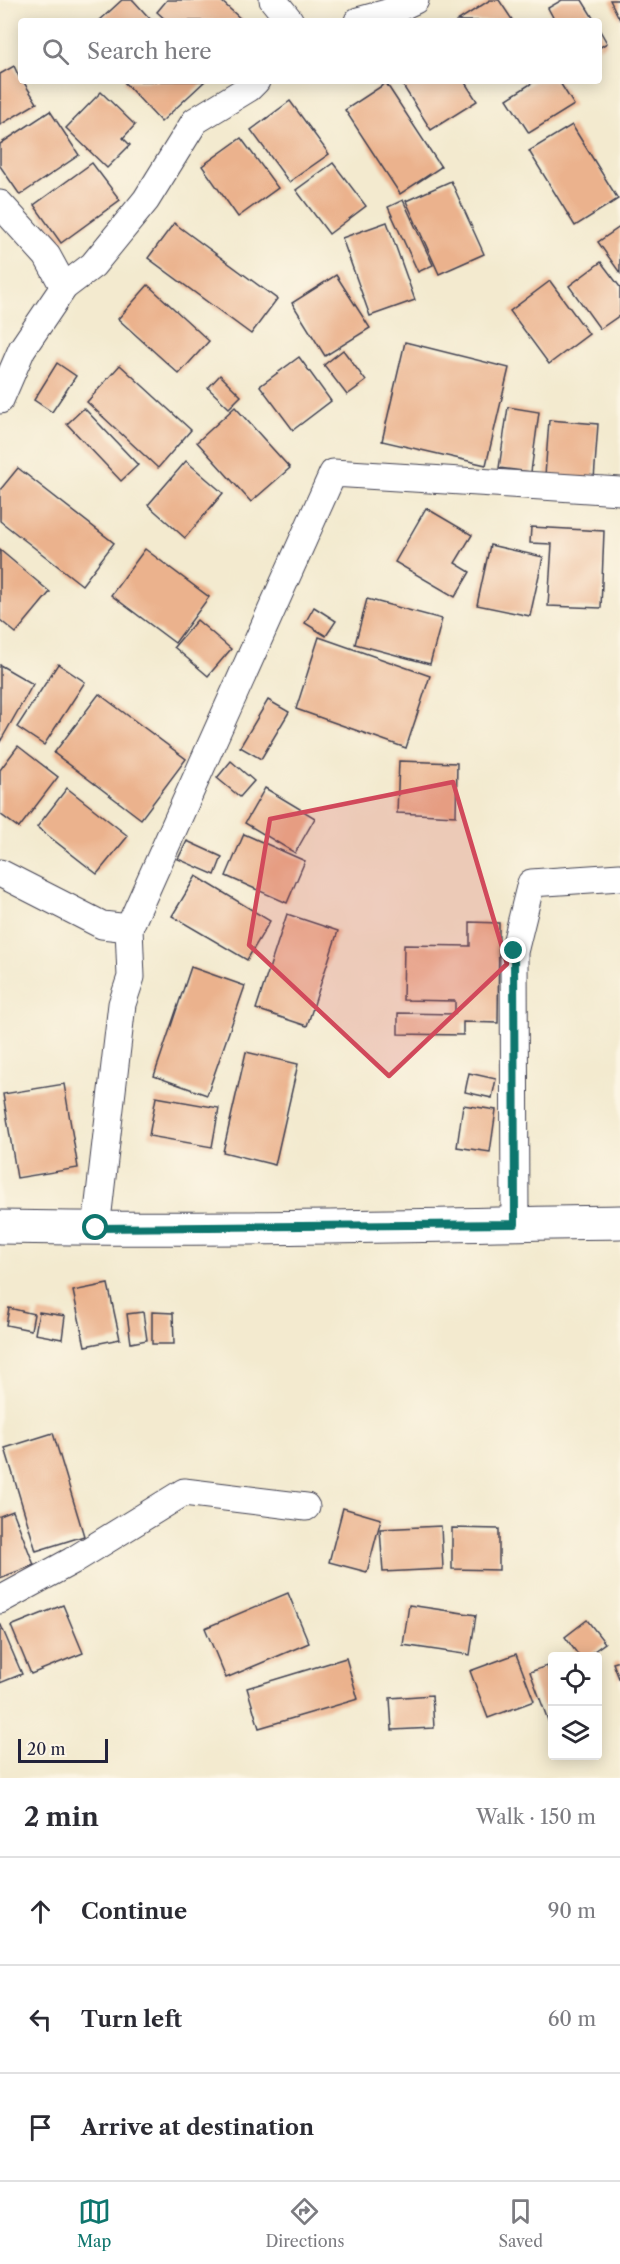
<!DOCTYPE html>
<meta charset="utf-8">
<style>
body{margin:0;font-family:"Libre Caslon Text",serif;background:#f2f2f3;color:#2b2b33}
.controls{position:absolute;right:18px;bottom:18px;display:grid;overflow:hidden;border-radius:6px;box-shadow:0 3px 15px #0003}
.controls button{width:54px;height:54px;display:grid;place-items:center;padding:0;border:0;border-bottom:2px solid #e1e1e2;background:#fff;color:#2b2b33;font:30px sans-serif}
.scale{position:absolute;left:18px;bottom:15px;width:90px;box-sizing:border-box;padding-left:6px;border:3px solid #22223b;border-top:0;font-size:16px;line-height:21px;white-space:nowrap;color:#22223b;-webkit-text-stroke:4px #fcf5e5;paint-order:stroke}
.stop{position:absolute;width:18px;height:18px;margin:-14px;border:4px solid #0f766e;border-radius:50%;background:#fff}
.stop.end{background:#0f766e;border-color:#fff;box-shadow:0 2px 6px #0008}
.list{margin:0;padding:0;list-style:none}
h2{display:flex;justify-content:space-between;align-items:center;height:78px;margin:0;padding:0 24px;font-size:26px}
h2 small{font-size:20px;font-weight:400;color:#7c7c81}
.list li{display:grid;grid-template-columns:39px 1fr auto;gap:18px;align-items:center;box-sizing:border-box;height:108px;padding:0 24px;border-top:2px solid #e1e1e2}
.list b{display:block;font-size:22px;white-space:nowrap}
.list em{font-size:20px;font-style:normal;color:#7c7c81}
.icon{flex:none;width:33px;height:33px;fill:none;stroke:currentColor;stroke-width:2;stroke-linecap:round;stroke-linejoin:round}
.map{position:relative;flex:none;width:620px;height:1778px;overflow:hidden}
.search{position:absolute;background:#fff;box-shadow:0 3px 15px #0003;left:18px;right:18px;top:18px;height:66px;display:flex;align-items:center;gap:15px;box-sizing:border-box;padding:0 21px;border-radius:6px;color:#7c7c81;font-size:22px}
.sheet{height:402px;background:#fff}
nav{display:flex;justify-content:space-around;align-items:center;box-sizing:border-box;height:84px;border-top:2px solid #e1e1e2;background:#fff;font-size:16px;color:#7c7c81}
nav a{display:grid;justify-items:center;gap:3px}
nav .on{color:#0f766e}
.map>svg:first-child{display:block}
.building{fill:#ebb28d}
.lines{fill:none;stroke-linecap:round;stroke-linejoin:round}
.minor-casing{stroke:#414051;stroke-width:29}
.secondary-casing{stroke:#414051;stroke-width:35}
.minor{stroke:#fff;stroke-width:27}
.secondary{stroke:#fff;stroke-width:33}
.route{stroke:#0f766e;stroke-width:8}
.marked{fill:#d1495b;fill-opacity:0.2;stroke:#d1495b;stroke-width:4.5;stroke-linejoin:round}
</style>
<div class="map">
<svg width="620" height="1778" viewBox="0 0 620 1778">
<rect width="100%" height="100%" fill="#fcf5e5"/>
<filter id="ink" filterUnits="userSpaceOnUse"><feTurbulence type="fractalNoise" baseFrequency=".0167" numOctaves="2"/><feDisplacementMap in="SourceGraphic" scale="12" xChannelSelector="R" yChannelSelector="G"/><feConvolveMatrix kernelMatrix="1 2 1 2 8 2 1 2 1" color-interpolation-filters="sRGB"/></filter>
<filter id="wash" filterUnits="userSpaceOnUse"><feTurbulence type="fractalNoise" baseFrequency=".008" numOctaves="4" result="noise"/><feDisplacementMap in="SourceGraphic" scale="24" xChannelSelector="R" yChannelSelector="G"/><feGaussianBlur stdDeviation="1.35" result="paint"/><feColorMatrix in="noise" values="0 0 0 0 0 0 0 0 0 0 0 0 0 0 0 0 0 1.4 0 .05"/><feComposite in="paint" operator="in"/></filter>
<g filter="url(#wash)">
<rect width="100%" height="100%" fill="#f3eacf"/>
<g id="blocks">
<!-- building -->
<g class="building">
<path d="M 122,0 L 133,0 L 152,21 L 99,21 Z"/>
<path d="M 167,0 L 220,0 L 243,21 L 167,21 L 157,12 Z"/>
<path d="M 490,0 L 499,0 L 513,21 L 457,21 Z"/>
<path d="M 562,0 L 582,0 L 595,21 L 555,21 L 548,8 Z"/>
<path d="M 610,0 L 620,0 L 620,20 Z"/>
<path d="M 599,29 L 607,43 L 599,48 Z"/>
<path d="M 14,66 L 21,81 L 23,81 L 37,103 L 0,125 L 0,74 Z"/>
<path d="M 123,81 L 205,81 L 161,122 Z"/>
<path d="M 400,81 L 464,81 L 477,101 L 431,130 Z"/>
<path d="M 535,81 L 559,81 L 574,105 L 529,133 L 507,99 Z"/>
<path d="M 386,83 L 441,167 L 400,194 L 345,110 Z"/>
<path d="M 101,92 L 135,125 L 123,138 L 130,145 L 107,168 L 66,128 Z"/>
<path d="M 290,101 L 329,154 L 289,182 L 251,130 Z"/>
<path d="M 50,111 L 79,155 L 20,195 L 0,166 L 0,144 Z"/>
<path d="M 572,125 L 618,199 L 575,226 L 529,151 Z"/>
<path d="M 241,138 L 278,188 L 238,217 L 202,166 Z"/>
<path d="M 92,163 L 120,200 L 61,243 L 34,205 Z"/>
<path d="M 333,163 L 366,206 L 329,234 L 296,190 Z"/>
<path d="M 451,181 L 484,254 L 439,274 L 406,201 Z"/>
<path d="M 403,200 L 433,265 L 418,272 L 388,207 Z"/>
<path d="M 387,222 L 415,300 L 370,316 L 342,238 Z"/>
<path d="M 174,223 L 277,299 L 251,334 L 148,258 Z"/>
<path d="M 620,227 L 620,273 L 598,242 Z"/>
<path d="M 601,262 L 620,287 L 620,315 L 600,329 L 569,286 Z"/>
<path d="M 336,275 L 370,328 L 325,356 L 292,303 Z"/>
<path d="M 550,281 L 589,334 L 549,364 L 510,311 Z"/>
<path d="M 148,285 L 209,341 L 179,374 L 118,319 Z"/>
<path d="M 405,342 L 509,368 L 486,465 L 382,441 Z"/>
<path d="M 343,350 L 366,381 L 347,395 L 324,365 Z"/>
<path d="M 299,357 L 331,401 L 293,430 L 260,386 Z"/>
<path d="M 57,363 L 76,376 L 52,412 L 34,400 Z"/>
<path d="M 120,365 L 191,430 L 158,468 L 87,402 Z"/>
<path d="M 220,375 L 241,396 L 229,408 L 208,388 Z"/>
<path d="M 235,407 L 290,468 L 251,502 L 197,442 Z"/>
<path d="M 508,407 L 539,412 L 531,472 L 499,468 Z"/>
<path d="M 84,408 L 138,465 L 121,481 L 67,424 Z"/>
<path d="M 549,420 L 598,424 L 594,480 L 545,476 Z"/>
<path d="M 186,461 L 223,493 L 185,538 L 148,505 Z"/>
<path d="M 18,468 L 114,543 L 82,585 L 0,521 L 0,490 Z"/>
<path d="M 426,508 L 472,535 L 455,563 L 470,572 L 455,597 L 395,562 Z"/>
<path d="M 531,527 L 604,531 L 601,608 L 548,606 L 552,544 L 530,543 Z"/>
<path d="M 490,545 L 543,557 L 530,616 L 477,605 Z"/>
<path d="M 145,549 L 209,597 L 175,643 L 111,595 Z"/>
<path d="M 0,550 L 50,592 L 16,633 L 0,620 Z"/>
<path d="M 367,599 L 442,619 L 430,664 L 355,644 Z"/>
<path d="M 314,607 L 336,621 L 326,636 L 305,623 Z"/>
<path d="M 197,620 L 231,649 L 208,676 L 174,647 Z"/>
<path d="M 319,637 L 430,676 L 406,748 L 296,709 Z"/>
<path d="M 58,664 L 85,682 L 44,745 L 17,727 Z"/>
<path d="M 0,665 L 33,684 L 0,742 Z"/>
<path d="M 99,694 L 186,759 L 141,819 L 54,753 Z"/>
<path d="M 268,700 L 289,712 L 261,759 L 240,747 Z"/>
<path d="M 18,746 L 58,777 L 19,828 L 0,814 L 0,770 Z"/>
<path d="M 231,761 L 254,781 L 240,797 L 217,778 Z"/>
<path d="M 399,761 L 457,763 L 456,816 L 397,813 Z"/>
<path d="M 67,788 L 128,836 L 97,874 L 37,827 Z"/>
<path d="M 265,788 L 315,818 L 295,853 L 245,823 Z"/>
<path d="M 244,834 L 305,861 L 287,903 L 226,876 Z"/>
<path d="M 187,841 L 222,857 L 215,875 L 178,859 Z"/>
<path d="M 196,876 L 270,921 L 247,960 L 172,916 Z"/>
<path d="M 287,914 L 338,931 L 307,1026 L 256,1009 Z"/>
<path d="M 470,922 L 499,923 L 498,1023 L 463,1022 L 463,1035 L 398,1034 L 398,1013 L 455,1014 L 455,1001 L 403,1000 L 404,945 L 470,946 Z"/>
<path d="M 191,967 L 245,986 L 207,1095 L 154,1076 Z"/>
<path d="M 246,1052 L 298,1064 L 275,1165 L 223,1152 Z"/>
<path d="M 469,1073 L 496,1079 L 492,1098 L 465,1092 Z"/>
<path d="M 64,1084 L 78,1168 L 17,1178 L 3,1094 Z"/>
<path d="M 156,1097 L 219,1108 L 212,1147 L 149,1136 Z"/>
<path d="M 463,1105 L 496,1110 L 490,1152 L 457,1147 Z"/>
<path d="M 108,1284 L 120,1339 L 85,1346 L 73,1291 Z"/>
<path d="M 9,1308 L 34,1314 L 31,1330 L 6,1325 Z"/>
<path d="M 39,1312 L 65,1316 L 62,1339 L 35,1334 Z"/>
<path d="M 143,1312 L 147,1340 L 131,1343 L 127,1314 Z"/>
<path d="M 152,1312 L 173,1313 L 174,1344 L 152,1344 Z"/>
<path d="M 53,1433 L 84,1536 L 36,1551 L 5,1448 Z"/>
<path d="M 343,1508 L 381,1519 L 367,1572 L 329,1562 Z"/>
<path d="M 13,1511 L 34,1565 L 0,1578 L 0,1516 Z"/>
<path d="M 441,1526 L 443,1569 L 383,1572 L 380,1529 Z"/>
<path d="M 452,1528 L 499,1529 L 499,1570 L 452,1569 Z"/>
<path d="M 288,1593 L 309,1643 L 226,1678 L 205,1628 Z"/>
<path d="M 63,1605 L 83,1653 L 31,1674 L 11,1626 Z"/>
<path d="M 409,1605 L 476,1615 L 470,1655 L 403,1645 Z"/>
<path d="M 587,1620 L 605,1643 L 587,1656 L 579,1656 L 565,1637 Z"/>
<path d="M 0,1623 L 22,1674 L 0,1683 Z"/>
<path d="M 516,1654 L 534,1701 L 488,1718 L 470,1671 Z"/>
<path d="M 346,1658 L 358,1699 L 259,1728 L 247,1688 Z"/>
<path d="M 620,1661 L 620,1681 L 613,1663 Z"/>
<path d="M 547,1666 L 552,1680 L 552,1731 L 530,1672 Z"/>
<path d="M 432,1695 L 434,1728 L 392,1730 L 390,1698 Z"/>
</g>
</g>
</g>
<g filter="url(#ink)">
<use href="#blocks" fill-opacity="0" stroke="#414051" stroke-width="1.5"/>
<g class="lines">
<defs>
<g id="minor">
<path d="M 273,0 L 290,21"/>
<path d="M 358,21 L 387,13 L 415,0"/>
<path d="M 0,204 L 47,256 L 64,287"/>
<path d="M 0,400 L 22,349 L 64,287 L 93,265 L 146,200 L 195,121 L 249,88 L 256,81"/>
<path d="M 0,873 L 102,925 L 129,928 L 131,977 L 122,1004 L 96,1229"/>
<path d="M 129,928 L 333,473 L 620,491"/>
<path d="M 515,1224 L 514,952 L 531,883 L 620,877"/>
<path d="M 0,1600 L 72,1561 L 184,1492 L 306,1507"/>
</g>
<path id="secondary" d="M 0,1227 C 207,1231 413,1225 620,1222"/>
</defs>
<!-- minor casing -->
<use href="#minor" class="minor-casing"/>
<!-- secondary casing -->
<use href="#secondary" class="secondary-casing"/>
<!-- minor -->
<use href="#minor" class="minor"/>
<!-- secondary -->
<use href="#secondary" class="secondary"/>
</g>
</g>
<g class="lines" filter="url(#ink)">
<!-- route -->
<path class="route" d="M 96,1228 L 515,1224 L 514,951"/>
</g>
<!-- marked area -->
<path class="marked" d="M 453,782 L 507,964 L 389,1076 L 249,945 L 270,819 Z"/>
</svg>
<div class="controls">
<button><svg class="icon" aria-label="locate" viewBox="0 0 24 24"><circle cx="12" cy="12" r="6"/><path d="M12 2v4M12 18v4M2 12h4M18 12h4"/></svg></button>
<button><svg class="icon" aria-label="layers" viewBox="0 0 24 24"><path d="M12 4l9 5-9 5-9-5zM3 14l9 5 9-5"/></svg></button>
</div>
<div class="scale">20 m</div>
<div class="stop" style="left:96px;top:1228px"></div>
<div class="stop end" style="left:514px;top:951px"></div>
<div class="search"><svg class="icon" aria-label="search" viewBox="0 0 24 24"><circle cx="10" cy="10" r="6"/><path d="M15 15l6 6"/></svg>Search here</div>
</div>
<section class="sheet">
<h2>2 min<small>Walk · 150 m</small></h2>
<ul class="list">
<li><svg class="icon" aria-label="ahead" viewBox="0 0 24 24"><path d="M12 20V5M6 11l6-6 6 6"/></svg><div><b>Continue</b></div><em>90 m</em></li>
<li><svg class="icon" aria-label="left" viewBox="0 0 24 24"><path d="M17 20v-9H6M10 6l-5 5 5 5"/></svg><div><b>Turn left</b></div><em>60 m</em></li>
<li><svg class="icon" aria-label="arrive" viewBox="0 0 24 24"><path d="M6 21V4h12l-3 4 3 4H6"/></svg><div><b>Arrive at destination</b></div></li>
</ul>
</section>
<nav>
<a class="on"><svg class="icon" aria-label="map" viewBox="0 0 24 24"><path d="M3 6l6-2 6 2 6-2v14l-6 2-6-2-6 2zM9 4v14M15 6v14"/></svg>Map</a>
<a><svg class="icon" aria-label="directions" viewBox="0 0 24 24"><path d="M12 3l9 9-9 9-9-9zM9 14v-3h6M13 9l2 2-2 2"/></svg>Directions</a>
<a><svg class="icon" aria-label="saved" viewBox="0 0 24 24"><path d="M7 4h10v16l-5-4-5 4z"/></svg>Saved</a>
</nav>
